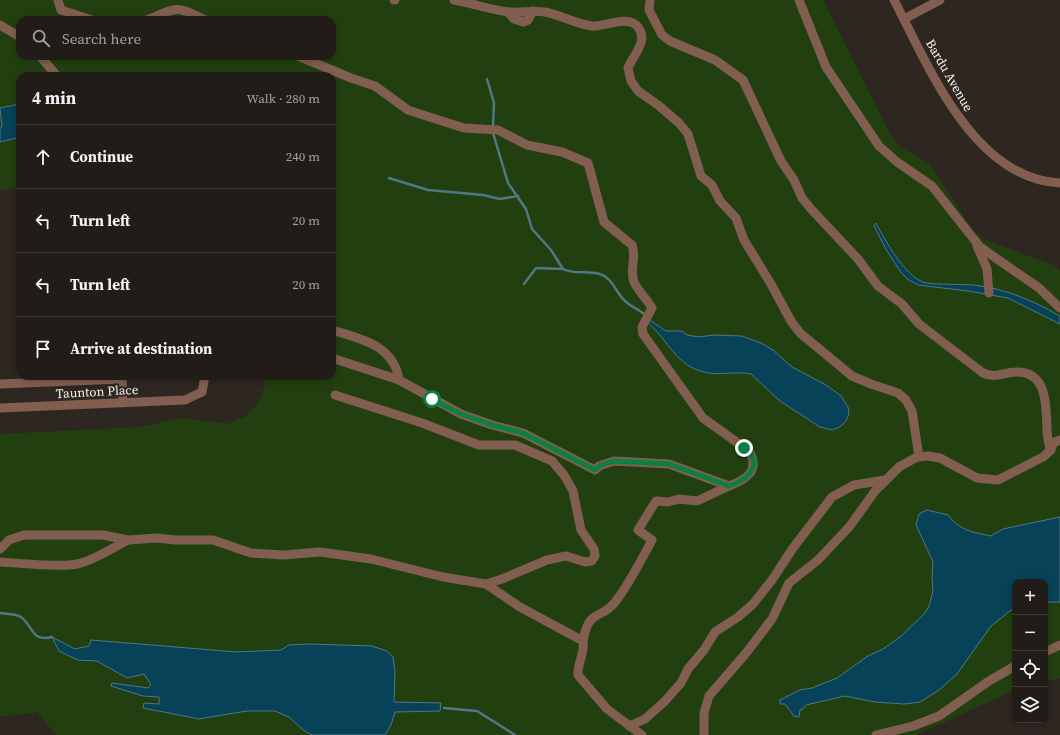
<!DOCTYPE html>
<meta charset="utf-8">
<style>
body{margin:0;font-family:"Source Serif 4",serif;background:#2e2926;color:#f1f3f6}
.controls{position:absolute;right:12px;bottom:12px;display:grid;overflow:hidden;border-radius:8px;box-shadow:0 2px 6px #0003}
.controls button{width:36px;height:36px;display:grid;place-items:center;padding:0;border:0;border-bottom:1px solid #3f3a38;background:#221c19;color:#f1f3f6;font:20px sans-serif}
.stop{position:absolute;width:12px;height:12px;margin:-9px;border:3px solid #0b8043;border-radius:50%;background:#fff}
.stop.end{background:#0b8043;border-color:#fff;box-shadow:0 1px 4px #0008}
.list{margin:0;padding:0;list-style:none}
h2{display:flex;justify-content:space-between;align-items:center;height:52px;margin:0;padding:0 16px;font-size:17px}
h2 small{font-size:13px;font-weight:400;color:#a2a1a2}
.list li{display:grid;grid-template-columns:26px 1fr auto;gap:12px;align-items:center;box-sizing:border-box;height:64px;padding:0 16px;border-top:1px solid #3f3a38}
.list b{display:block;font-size:15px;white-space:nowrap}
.list em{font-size:13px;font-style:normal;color:#a2a1a2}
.icon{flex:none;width:22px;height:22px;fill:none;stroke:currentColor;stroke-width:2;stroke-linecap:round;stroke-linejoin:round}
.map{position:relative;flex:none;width:1060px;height:735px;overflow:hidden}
.search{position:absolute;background:#221c19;box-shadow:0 2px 6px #0003;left:16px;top:16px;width:320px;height:44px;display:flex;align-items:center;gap:10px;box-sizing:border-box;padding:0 14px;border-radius:12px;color:#a2a1a2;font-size:15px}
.panel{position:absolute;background:#221c19;box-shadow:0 2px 6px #0003;left:16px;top:72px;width:320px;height:308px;border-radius:12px}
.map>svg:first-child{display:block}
.green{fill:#22400f;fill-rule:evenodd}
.water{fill:#074258;stroke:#4f7785}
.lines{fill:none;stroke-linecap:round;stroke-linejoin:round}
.stream{stroke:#4f7785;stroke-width:2.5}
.minor{stroke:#815e50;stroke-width:9}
.route{stroke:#0b8043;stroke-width:5}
.labels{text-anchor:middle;stroke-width:4;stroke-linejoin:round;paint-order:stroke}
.street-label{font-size:13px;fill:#f8f2ef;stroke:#2e2621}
</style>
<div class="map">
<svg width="1060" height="735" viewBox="0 0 1060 735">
<rect width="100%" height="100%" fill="#2e2621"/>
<!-- green -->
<path class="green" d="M 0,0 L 823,0 L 890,134 L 900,147 L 929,163 L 973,230 L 983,239 L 1056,266 L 1060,271 L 1060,678 L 1045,682 L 1045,582 L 1015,582 L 1015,690 L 916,735 L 56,735 L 37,712 L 0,717 L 0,434 L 141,427 L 182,418 L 227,424 L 244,417 L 257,406 L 265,386 L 262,376 L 332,376 L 332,76 L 20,76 L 20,186 L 0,191 ZM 20,20 L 332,20 L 332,56 L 20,56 Z"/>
<!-- water -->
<g class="water">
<path d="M 19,104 L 20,113 L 16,114 L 20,137 L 0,142 L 0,128 L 2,127 L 0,108 Z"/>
<path d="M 876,223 C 885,240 904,275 923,282 C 932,285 962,284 974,285 C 1006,289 1032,300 1060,316 L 1060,324 L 1008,298 L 968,291 L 918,285 L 907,279 L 900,271 L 887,251 L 874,226 Z"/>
<path d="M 649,321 L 651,321 L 666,331 L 682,331 L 687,335 L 699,337 L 714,335 L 742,336 L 761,343 L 773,350 L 792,367 L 826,385 L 841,396 L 848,407 L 849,414 L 846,421 L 840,427 L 832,430 L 820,427 L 780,401 L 751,374 C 737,371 722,375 708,373 C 675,367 669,340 648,323 Z"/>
<path d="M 927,510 L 948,515 C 958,530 975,533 991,536 L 1003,529 L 1060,517 L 1060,602 L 1045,602 L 1045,582 L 1015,582 L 1015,607 L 991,626 L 957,674 L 939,690 L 920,702 L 904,704 L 875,702 L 845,696 L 806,705 L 803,709 L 800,710 L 799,717 L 794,716 L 785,704 L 780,704 L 780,700 L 800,690 L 812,688 L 837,678 L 868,656 L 883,649 L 900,637 L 925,613 L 929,606 L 933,591 L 932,578 L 933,562 L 916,525 L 919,514 Z"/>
<path d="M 52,637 L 75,649 L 89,646 L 91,640 L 236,652 L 281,650 L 289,645 L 309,644 L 372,646 L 387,651 L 393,657 L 395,672 L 394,702 L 441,703 L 440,711 L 395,712 L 391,725 L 385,735 L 312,735 L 303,730 L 289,717 L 275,711 L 247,711 L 199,719 L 143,708 L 144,703 L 159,704 L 159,697 L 143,696 L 111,686 L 112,683 L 148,688 L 151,685 L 144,674 L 127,678 L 97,661 L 78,660 L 67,655 L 59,651 Z"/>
</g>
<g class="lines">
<!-- stream -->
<g class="stream">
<path d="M 487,79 L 494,103 L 493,126"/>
<path d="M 493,133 L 508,183 L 526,209 L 532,229 L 551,250 L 563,269 C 574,275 588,270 600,274 C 613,278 615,292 625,301 C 631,307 639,309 645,315"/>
<path d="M 389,178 L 428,190 L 483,195 L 500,199 L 518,196"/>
<path d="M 524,284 L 536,268 L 563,269"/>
<path d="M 0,613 C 6,614 14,614 19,616 C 33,623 30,643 52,637"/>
<path d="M 444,708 L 477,711 L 515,735"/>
</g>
<!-- minor -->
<g class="minor">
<path d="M 58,0 L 61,10 L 92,20"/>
<path d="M 394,0 L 395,0"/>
<path d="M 454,0 C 473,3 492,11 511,12 C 523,13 533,10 545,12 C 561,15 575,24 592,26 C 605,27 628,14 638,27 C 649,41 633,55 628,68 L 631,81 L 638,91 L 658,105 L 679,123 L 688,134 L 701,176 L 712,185 L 720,201 L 736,218 L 744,240 L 771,284 L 791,321 L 800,333 L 852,376 L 871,384 L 898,393 L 906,400 L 912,411 L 919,457"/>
<path d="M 650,0 L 649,10 L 662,35 L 670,41 L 715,60 L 743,80 L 781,161 L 794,180 L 802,198 L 811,209 L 858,259 L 878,286 L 902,304 L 919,324 L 983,373 C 997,379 1003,372 1016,372 C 1048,371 1046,407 1047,429 C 1047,436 1049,443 1050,450"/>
<path d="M 799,0 L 826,67 L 879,146 L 897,162 L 932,186 L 980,247 L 1039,288 L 1060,308"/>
<path d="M 894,0 C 928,65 973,179 1060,183"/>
<path d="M 508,12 L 514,19 L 523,22 L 528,20 L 533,11"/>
<path d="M 904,19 L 940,0"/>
<path d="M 147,20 C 178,7 175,5 205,20"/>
<path d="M 0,25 L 20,37"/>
<path d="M 40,56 L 57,76"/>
<path d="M 298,56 L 351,78 L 375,86 L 408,110 L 420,114 L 464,128 L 498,130 L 527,145 L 562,152 L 588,163 L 604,222 L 632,245 C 637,257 629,270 634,282 C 638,291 647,299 652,308 L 642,327 L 643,334 L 703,418 L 749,451 C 761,471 745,480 729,486 L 669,464 L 614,461 L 599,466 L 595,470 L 523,433 L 492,425 L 461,414 L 399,380 L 332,358"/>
<path d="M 977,246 L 987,269 L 989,293"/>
<path d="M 332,330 C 361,339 394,345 399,380"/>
<path d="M 122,376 L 123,402"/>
<path d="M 0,384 L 122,379"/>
<path d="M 335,395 L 422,423 L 479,445 L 515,445 L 552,461 L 564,475 L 573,491 L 581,530 L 594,549 L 595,556 L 592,561 L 585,562 L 566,556 L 547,560 L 502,579 L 486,584"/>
<path d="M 0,408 L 185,400 L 202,392 L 205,376"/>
<path d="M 0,549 L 9,540 L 24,535 L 103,535 L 128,540 L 157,538 L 175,540 L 213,540 L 251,553 L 284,555 L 320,552 L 371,559 L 443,577 L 486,584 L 520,607 L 583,641 C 585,654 577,663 578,675 L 607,709 L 642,735"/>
<path d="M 0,562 C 21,563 59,568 77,564 C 95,560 112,548 128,540"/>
<path d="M 583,641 C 589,607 601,621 616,601 C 630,582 641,561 652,540 L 638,530 L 656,501 L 668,502 L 679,499 L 697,501 L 729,486"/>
<path d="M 1045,652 L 1060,645"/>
<path d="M 629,726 L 645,719 L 664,702 L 681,683 L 688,669 L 704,650 L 715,632 L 738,617 L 753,604 L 772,580 L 793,548 L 832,497 L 854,485 L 885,480"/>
<path d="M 704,735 L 704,713 L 709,696 L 747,652 L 772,619 L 789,583 L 818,560 L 850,526 L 875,491 L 899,467 L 917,457 L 928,456 L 940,458 L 977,478 L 998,480 L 1043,457 L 1051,450 L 1053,443 L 1060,440"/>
<path d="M 876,735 L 913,726 L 939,716 L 989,681 L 1015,666"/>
</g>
</g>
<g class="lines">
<!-- route -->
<path class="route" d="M 432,399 L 461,414 L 492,425 L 523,433 L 595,470 L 599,466 L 614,461 L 669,464 L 729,486 C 747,480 766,464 744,448"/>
</g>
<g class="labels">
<!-- street labels -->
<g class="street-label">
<text transform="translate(950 75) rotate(60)" y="5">Bardu Avenue</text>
<text transform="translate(97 391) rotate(-3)" y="5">Taunton Place</text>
</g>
</g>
</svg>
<div class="controls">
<button>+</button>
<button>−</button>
<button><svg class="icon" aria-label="locate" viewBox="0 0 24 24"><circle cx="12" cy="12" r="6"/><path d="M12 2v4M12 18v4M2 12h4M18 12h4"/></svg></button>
<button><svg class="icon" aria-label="layers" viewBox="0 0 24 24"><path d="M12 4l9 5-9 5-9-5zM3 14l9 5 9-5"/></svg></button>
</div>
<div class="stop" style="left:432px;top:399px"></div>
<div class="stop end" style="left:744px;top:448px"></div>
<div class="search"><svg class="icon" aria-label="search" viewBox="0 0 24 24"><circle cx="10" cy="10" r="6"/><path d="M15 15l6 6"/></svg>Search here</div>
<section class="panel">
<h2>4 min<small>Walk · 280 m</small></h2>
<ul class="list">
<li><svg class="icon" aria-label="ahead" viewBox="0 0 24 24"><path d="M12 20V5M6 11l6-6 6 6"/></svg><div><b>Continue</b></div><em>240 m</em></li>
<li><svg class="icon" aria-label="left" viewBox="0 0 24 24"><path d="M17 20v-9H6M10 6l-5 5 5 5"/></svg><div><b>Turn left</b></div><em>20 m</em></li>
<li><svg class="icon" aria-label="left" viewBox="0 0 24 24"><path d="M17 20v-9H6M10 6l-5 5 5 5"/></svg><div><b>Turn left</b></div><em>20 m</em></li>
<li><svg class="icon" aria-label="arrive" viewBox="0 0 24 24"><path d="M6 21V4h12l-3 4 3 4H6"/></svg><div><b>Arrive at destination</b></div></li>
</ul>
</section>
</div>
